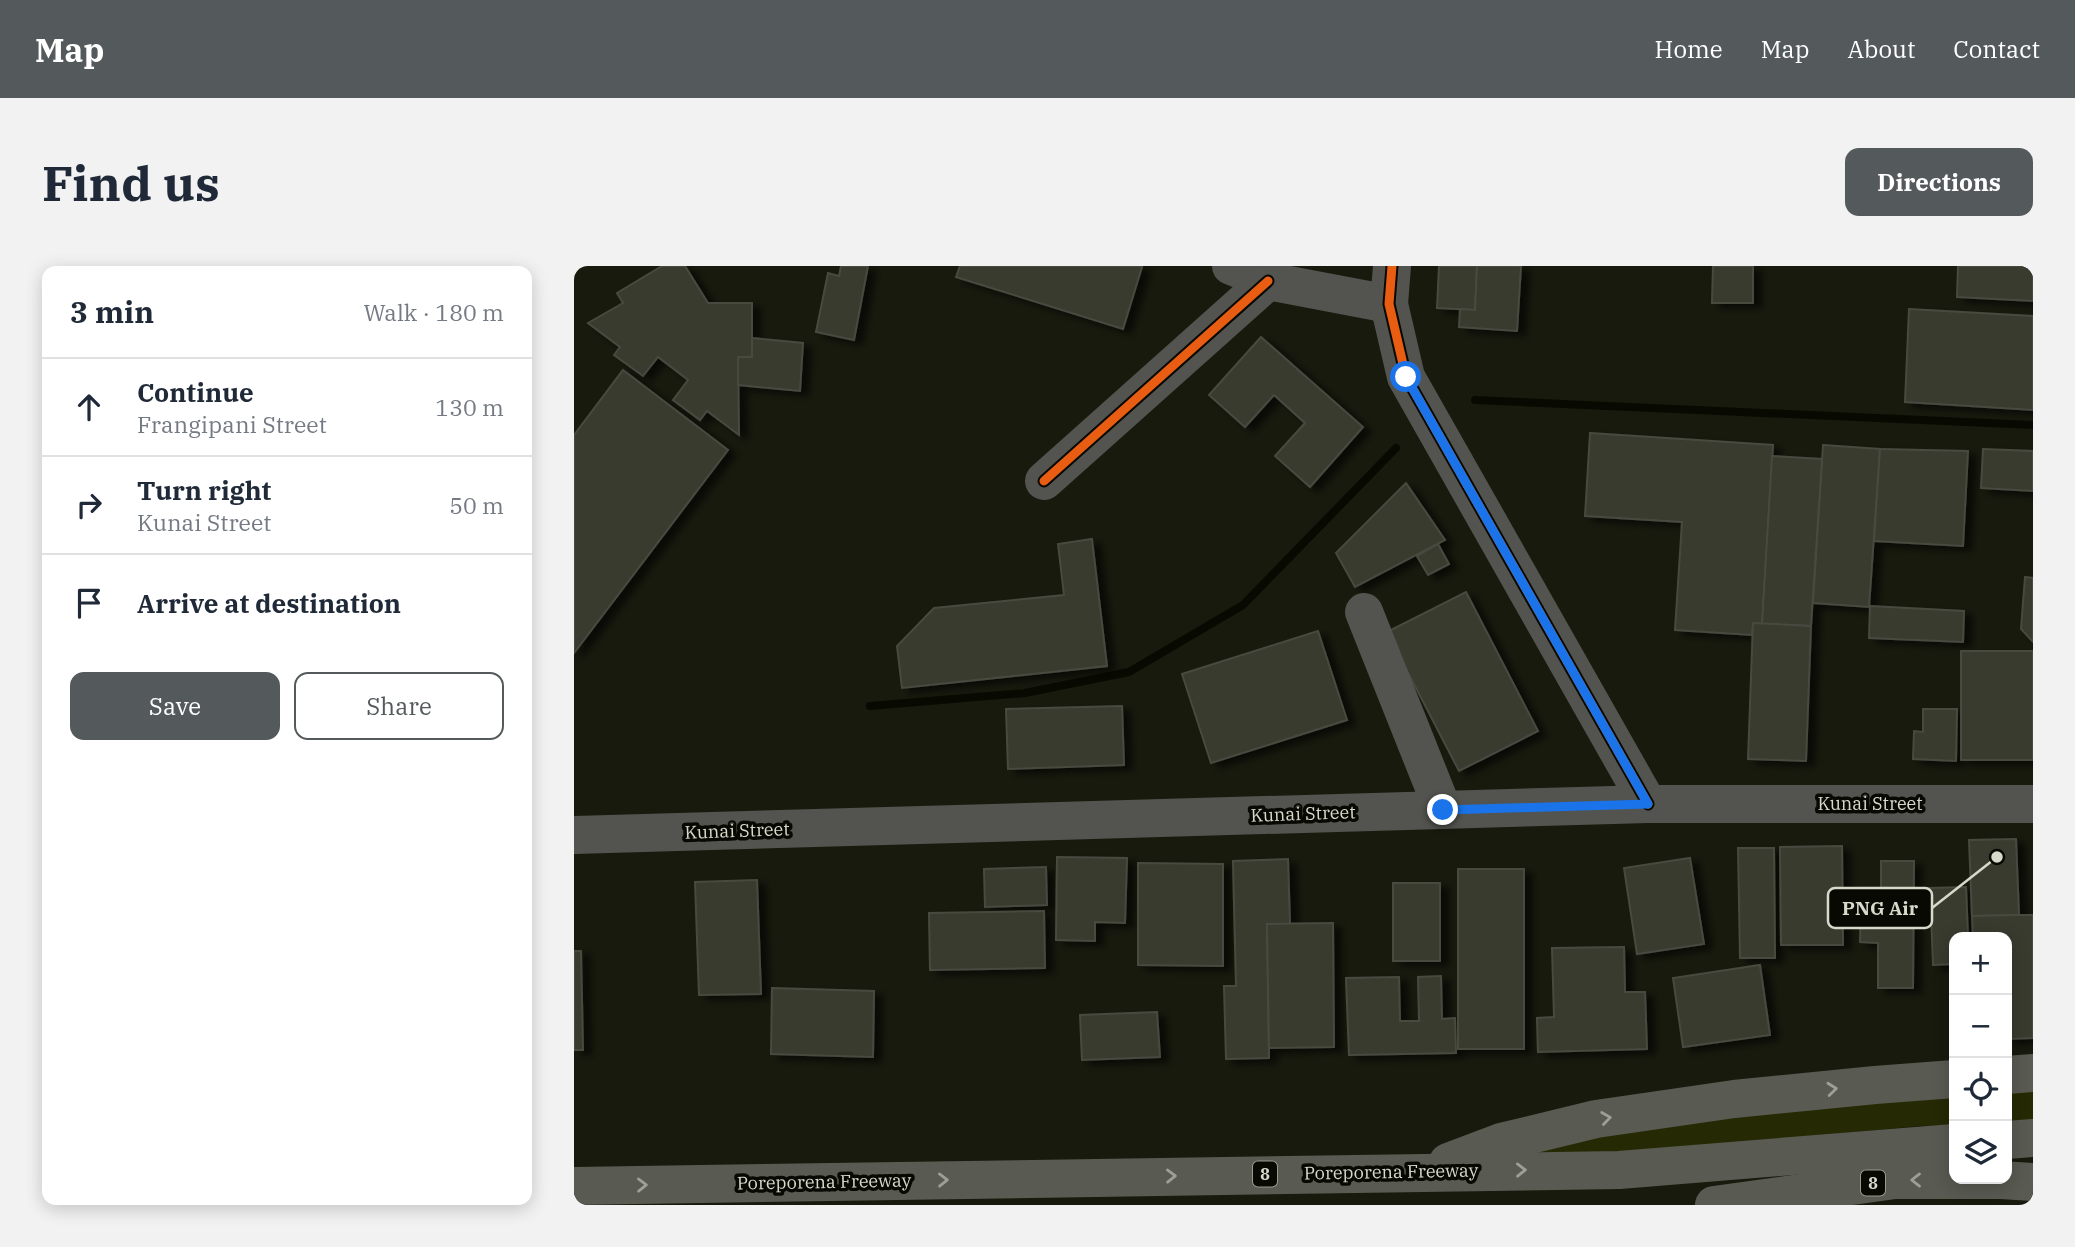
<!DOCTYPE html>
<meta charset="utf-8">
<style>
body{margin:0;font-family:"IBM Plex Serif",serif;background:#f2f2f3;color:#1f2937}
.controls{position:absolute;right:21px;bottom:21px;display:grid;overflow:hidden;border-radius:14px;box-shadow:0 4px 18px #0003}
.controls button{width:63px;height:63px;display:grid;place-items:center;padding:0;border:0;border-bottom:2px solid #e0e1e3;background:#fff;color:#1f2937;font:35px sans-serif}
.stop{position:absolute;width:21px;height:21px;margin:-16px;border:5px solid #1a73e8;border-radius:50%;background:#fff}
.stop.end{background:#1a73e8;border-color:#fff;box-shadow:0 2px 7px #0008}
.list{margin:0;padding:0;list-style:none}
h2{display:flex;justify-content:space-between;align-items:center;height:91px;margin:0;padding:0 28px;font-size:30px}
h2 small{font-size:23px;font-weight:400;color:#747a83}
.list li{display:grid;grid-template-columns:46px 1fr auto;gap:21px;align-items:center;box-sizing:border-box;height:98px;padding:0 28px;border-top:2px solid #e0e1e3}
.list b{display:block;font-size:26px;white-space:nowrap}
.list p{margin:0;font-size:23px;white-space:nowrap;color:#747a83}
.list em{font-size:23px;font-style:normal;color:#747a83}
.actions{display:flex;gap:14px;padding:21px 28px}
.actions a{flex:1;padding:16px 0;border:2px solid #545a5c;border-radius:14px;text-align:center;font-size:24px;color:#545a5c}
.actions .main{background:#545a5c;color:#fff}
.icon{flex:none;width:38px;height:38px;fill:none;stroke:currentColor;stroke-width:2;stroke-linecap:round;stroke-linejoin:round}
.map{position:relative;flex:none;width:1459px;height:939px;overflow:hidden;border-radius:14px}
header{display:flex;align-items:center;gap:42px;box-sizing:border-box;height:98px;padding:0 35px;background:#545a5c;color:#fff}
header strong{font-size:33px}
nav{display:flex;gap:38px;margin-inline-start:auto;font-size:24px}
.intro{display:flex;align-items:center;justify-content:space-between;box-sizing:border-box;height:168px;padding:0 42px}
h1{margin:0;font-size:49px}
.button{padding:18px 32px;border-radius:14px;background:#545a5c;color:#fff;font-size:24px;font-weight:700}
main{display:flex;gap:42px;padding:0 42px}
aside{flex:1;background:#fff;border-radius:14px;box-shadow:0 4px 18px #0003}
.map>svg:first-child{display:block}
.green{fill:#252a04}
.lines{fill:none;stroke-linecap:round;stroke-linejoin:round}
.stream{stroke:#080a01;stroke-width:8}
.building{fill:#383a2f;stroke:#484a40;stroke-width:2;filter:url(#shadow)}
.minor{stroke:#53544f;stroke-width:38}
.highway{stroke:#595a52;stroke-width:38}
.cycleway-casing{stroke:#070902;stroke-width:13}
.cycleway{stroke:#e95d12;stroke-width:9}
.oneway{stroke:#9ea095}
.route{stroke:#1a73e8;stroke-width:9}
.labels{text-anchor:middle;stroke-width:7;stroke-linejoin:round;paint-order:stroke}
.shield{fill:#070902;stroke:#999b8f;stroke-width:2}
.shield-label{font-size:16px;font-weight:bold;fill:#d7dacb}
.street-label{font-size:18px;fill:#d7dacb;stroke:#070902}
.leader{fill:none;stroke:#d7dacb;stroke-width:2.5}
.callout-dot{fill:#d7dacb;stroke:#070902;stroke-width:2.5}
.callout{fill:#070902;stroke:#d7dacb;stroke-width:2.5}
.callout-label{font-size:19px;text-anchor:middle;font-weight:bold;fill:#d7dacb}
</style>
<header>
<strong>Map</strong>
<nav><a>Home</a><a>Map</a><a>About</a><a>Contact</a></nav>
</header>
<div class="intro"><h1>Find us</h1><a class="button">Directions</a></div>
<main>
<aside>
<h2>3 min<small>Walk · 180 m</small></h2>
<ul class="list">
<li><svg class="icon" aria-label="ahead" viewBox="0 0 24 24"><path d="M12 20V5M6 11l6-6 6 6"/></svg><div><b>Continue</b><p>Frangipani Street</p></div><em>130 m</em></li>
<li><svg class="icon" aria-label="right" viewBox="0 0 24 24"><path d="M7 20v-9h11M14 6l5 5-5 5"/></svg><div><b>Turn right</b><p>Kunai Street</p></div><em>50 m</em></li>
<li><svg class="icon" aria-label="arrive" viewBox="0 0 24 24"><path d="M6 21V4h12l-3 4 3 4H6"/></svg><div><b>Arrive at destination</b></div></li>
</ul>
<div class="actions"><a class="main">Save</a><a>Share</a></div>
</aside>
<div class="map">
<svg width="1459" height="939" viewBox="0 0 1459 939">
<defs>
<filter id="shadow"><feDropShadow dx="8" dy="4.5" stdDeviation="3.5" flood-color="#0009"/></filter>
</defs>
<rect width="100%" height="100%" fill="#181a0e"/>
<!-- green -->
<g class="green">
<path d="M 1459,819 L 1459,860 L 1433,858 L 1433,820 Z"/>
<path d="M 1380,822 L 1380,859 L 1345,860 L 1002,892 L 924,891 L 979,872 Z"/>
</g>
<g class="lines">
<!-- stream -->
<g class="stream">
<path d="M 901,134 L 1459,159"/>
<path d="M 296,440 L 451,427 L 555,406 L 669,339 L 822,182"/>
</g>
</g>
<!-- building -->
<g class="building">
<path d="M 88,0 L 111,0 L 134,37 L 178,37 L 178,91 L 164,91 L 165,169 L 133,145 L 126,154 L 99,134 L 114,114 L 84,91 L 69,110 L 40,89 L 46,81 L 14,57 L 49,37 L 43,27 Z"/>
<path d="M 267,0 L 294,0 L 280,74 L 242,66 L 254,7 L 265,10 Z"/>
<path d="M 386,0 L 565,0 L 568,1 L 549,63 L 382,11 Z"/>
<path d="M 865,0 L 903,0 L 901,44 L 863,42 Z"/>
<path d="M 903,0 L 947,0 L 943,65 L 885,61 L 886,43 L 901,44 Z"/>
<path d="M 1139,0 L 1179,0 L 1179,37 L 1138,37 Z"/>
<path d="M 1384,0 L 1459,0 L 1459,35 L 1383,31 Z"/>
<path d="M 1335,43 L 1459,50 L 1459,144 L 1331,136 Z"/>
<path d="M 687,71 L 789,161 L 736,221 L 701,190 L 731,157 L 700,129 L 671,161 L 635,129 Z"/>
<path d="M 178,72 L 229,77 L 226,125 L 164,119 L 164,91 L 178,91 Z"/>
<path d="M 49,104 L 154,184 L 0,387 L 0,169 Z"/>
<path d="M 1016,167 L 1199,179 L 1188,358 L 1179,357 L 1178,369 L 1101,364 L 1108,256 L 1011,250 Z"/>
<path d="M 1249,179 L 1306,183 L 1295,341 L 1239,337 Z"/>
<path d="M 1306,183 L 1394,185 L 1389,280 L 1300,275 Z"/>
<path d="M 1409,183 L 1459,185 L 1459,225 L 1407,222 Z"/>
<path d="M 1198,190 L 1248,193 L 1237,360 L 1188,358 Z"/>
<path d="M 832,217 L 871,274 L 781,321 L 762,287 Z"/>
<path d="M 518,273 L 533,400 L 328,422 L 323,380 L 360,342 L 490,329 L 484,278 Z"/>
<path d="M 864,278 L 875,298 L 854,309 L 843,290 Z"/>
<path d="M 1451,311 L 1459,312 L 1459,376 L 1447,363 Z"/>
<path d="M 892,326 L 964,465 L 885,505 L 813,366 Z"/>
<path d="M 1296,340 L 1390,345 L 1389,376 L 1295,372 Z"/>
<path d="M 1179,357 L 1237,360 L 1232,495 L 1174,493 Z"/>
<path d="M 744,365 L 773,454 L 637,497 L 608,408 Z"/>
<rect x="1387" y="385" width="72" height="109"/>
<path d="M 548,440 L 550,499 L 434,503 L 432,443 Z"/>
<path d="M 1349,443 L 1383,443 L 1382,495 L 1339,493 L 1340,465 L 1349,466 Z"/>
<path d="M 1442,573 L 1445,649 L 1398,650 L 1395,574 Z"/>
<path d="M 1268,580 L 1269,679 L 1207,679 L 1206,581 Z"/>
<path d="M 1164,582 L 1200,582 L 1201,692 L 1166,692 Z"/>
<path d="M 483,591 L 553,592 L 551,657 L 521,656 L 521,675 L 482,674 Z"/>
<path d="M 1116,592 L 1130,678 L 1063,688 L 1050,602 Z"/>
<path d="M 714,593 L 716,658 L 693,658 L 695,792 L 652,793 L 650,720 L 662,720 L 659,595 Z"/>
<path d="M 1307,595 L 1340,595 L 1339,722 L 1304,722 L 1304,677 L 1286,676 L 1287,634 L 1307,635 Z"/>
<path d="M 564,597 L 649,598 L 649,700 L 564,699 Z"/>
<path d="M 472,601 L 473,639 L 411,641 L 410,603 Z"/>
<rect x="884" y="603" width="66" height="180"/>
<path d="M 183,614 L 187,728 L 125,729 L 121,616 Z"/>
<rect x="819" y="617" width="47" height="78"/>
<path d="M 1392,621 L 1394,671 L 1380,671 L 1380,698 L 1359,699 L 1356,622 Z"/>
<path d="M 470,645 L 471,702 L 356,704 L 355,647 Z"/>
<path d="M 1445,649 L 1459,649 L 1459,772 L 1433,773 L 1433,671 L 1399,671 L 1398,650 Z"/>
<path d="M 759,657 L 760,781 L 695,782 L 693,658 Z"/>
<path d="M 1050,681 L 1051,726 L 1071,726 L 1073,783 L 964,786 L 963,752 L 980,751 L 978,682 Z"/>
<path d="M 0,685 L 7,685 L 9,784 L 0,784 Z"/>
<path d="M 1186,699 L 1196,769 L 1109,781 L 1099,712 Z"/>
<path d="M 867,710 L 868,753 L 881,752 L 882,787 L 775,789 L 772,712 L 825,711 L 826,755 L 845,755 L 844,711 Z"/>
<path d="M 198,722 L 300,725 L 299,791 L 197,788 Z"/>
<path d="M 583,746 L 586,791 L 508,794 L 506,749 Z"/>
</g>
<g class="lines">
<!-- minor -->
<g class="minor">
<path d="M 657,0 L 694,15 L 815,38"/>
<path d="M 818,0 L 815,38 L 832,111 L 1074,538"/>
<path d="M 470,215 L 694,15"/>
<path d="M 790,346 L 869,544"/>
<path d="M 0,569 L 1074,538 L 1459,538"/>
</g>
<!-- highway -->
<g class="highway">
<path d="M 1433,809 L 1459,807"/>
<path d="M 1433,874 L 1459,872"/>
<path d="M 874,896 L 927,876 L 1022,853 L 1160,833 L 1301,819 L 1380,813"/>
<path d="M 0,920 L 1045,904 L 1380,877"/>
<path d="M 1140,939 L 1321,914 L 1427,914 L 1459,916"/>
</g>
<defs>
<g id="cycleway">
<path d="M 818,0 L 815,38 L 832,111 L 1074,538"/>
<path d="M 470,215 L 694,15"/>
</g>
</defs>
<!-- cycleway casing -->
<use href="#cycleway" class="cycleway-casing"/>
<!-- cycleway -->
<use href="#cycleway" class="cycleway"/>
</g>
<!-- one-way arrows -->
<defs><path id="oneway-chevron" d="M-2-3.5L2.5 0L-2 3.5" fill="none" stroke-width="1.6" stroke-linecap="round" stroke-linejoin="round" transform="scale(1.75)"/></defs>
<g class="oneway">
<use href="#oneway-chevron" transform="translate(1258 823) rotate(-6)"/>
<use href="#oneway-chevron" transform="translate(1032 852) rotate(-8)"/>
<use href="#oneway-chevron" transform="translate(947 904) rotate(-1)"/>
<use href="#oneway-chevron" transform="translate(597 910) rotate(-1)"/>
<use href="#oneway-chevron" transform="translate(369 914) rotate(-1)"/>
<use href="#oneway-chevron" transform="translate(1342 914) rotate(180)"/>
<use href="#oneway-chevron" transform="translate(68 919) rotate(-1)"/>
</g>
<g class="lines">
<!-- route -->
<path class="route" d="M 832,111 L 1074,538 L 869,544"/>
</g>
<g class="labels">
<!-- shield labels -->
<g class="shield">
<rect x="679" y="895.5" width="24" height="25" rx="5"/>
<rect x="1287" y="904.5" width="24" height="25" rx="5"/>
</g>
<g class="shield-label">
<text x="691" y="914">8</text>
<text x="1299" y="923">8</text>
</g>
<!-- street labels -->
<g class="street-label">
<text x="1296" y="544">Kunai Street</text>
<text transform="translate(729 548) rotate(-2)" y="6">Kunai Street</text>
<text transform="translate(163 565) rotate(-2)" y="6">Kunai Street</text>
<text transform="translate(817 906) rotate(-1)" y="6">Poreporena Freeway</text>
<text transform="translate(250 916) rotate(-1)" y="6">Poreporena Freeway</text>
</g>
</g>
<!-- callouts -->
<path class="leader" d="M1423 591L1358 642"/>
<circle class="callout-dot" cx="1423" cy="591" r="7"/>
<rect class="callout" x="1254" y="622" width="104" height="40" rx="7"/>
<g class="callout-label">
<text x="1306" y="649">PNG Air</text>
</g>
</svg>
<div class="controls">
<button>+</button>
<button>−</button>
<button><svg class="icon" aria-label="locate" viewBox="0 0 24 24"><circle cx="12" cy="12" r="6"/><path d="M12 2v4M12 18v4M2 12h4M18 12h4"/></svg></button>
<button><svg class="icon" aria-label="layers" viewBox="0 0 24 24"><path d="M12 4l9 5-9 5-9-5zM3 14l9 5 9-5"/></svg></button>
</div>
<div class="stop" style="left:832px;top:111px"></div>
<div class="stop end" style="left:869px;top:544px"></div>
</div>
</main>
